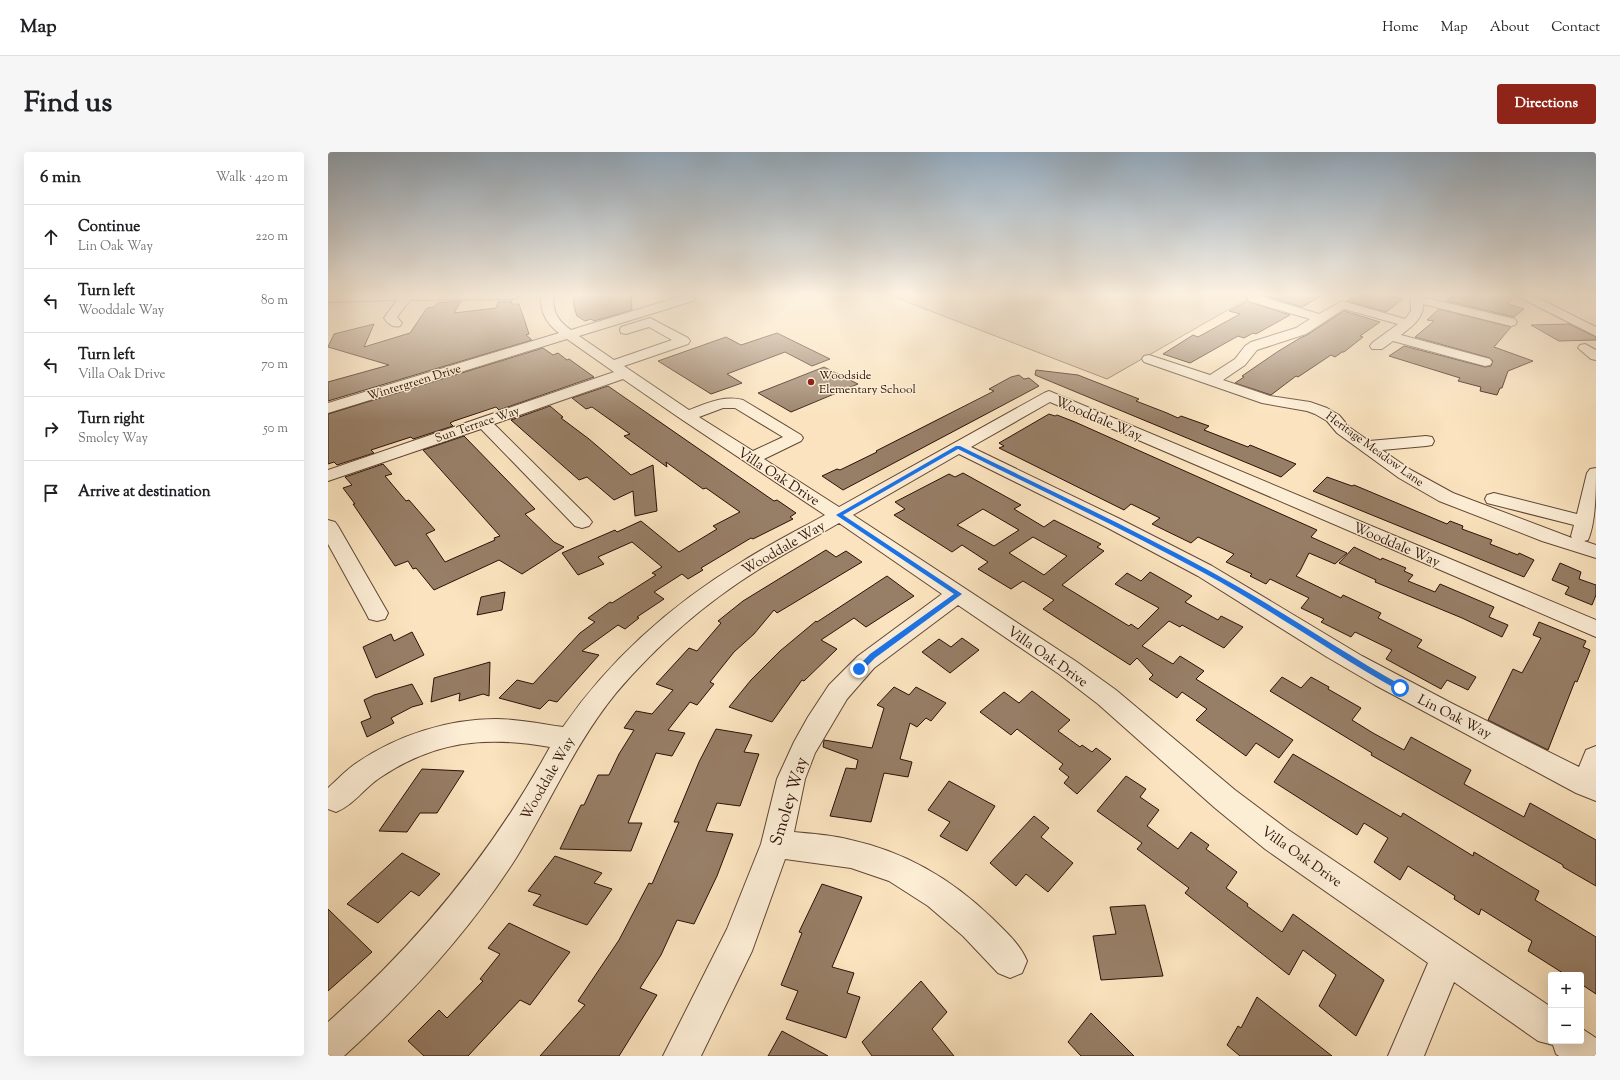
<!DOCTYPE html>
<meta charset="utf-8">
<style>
body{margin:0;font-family:"Sorts Mill Goudy",serif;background:#f6f6f6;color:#202124}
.controls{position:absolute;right:12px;bottom:12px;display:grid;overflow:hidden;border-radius:4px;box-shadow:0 4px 16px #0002}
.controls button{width:36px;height:36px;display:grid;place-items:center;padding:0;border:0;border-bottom:1px solid #e0e0e0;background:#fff;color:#202124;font:20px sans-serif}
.stop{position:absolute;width:12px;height:12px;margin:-9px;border:3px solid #1a73e8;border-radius:50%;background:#fff}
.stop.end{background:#1a73e8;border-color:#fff;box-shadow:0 1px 4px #0008}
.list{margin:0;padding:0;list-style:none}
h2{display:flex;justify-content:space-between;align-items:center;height:52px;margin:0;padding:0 16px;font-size:17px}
h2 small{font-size:13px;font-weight:400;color:#757577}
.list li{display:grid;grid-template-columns:26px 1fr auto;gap:12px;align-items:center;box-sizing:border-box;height:64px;padding:0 16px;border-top:1px solid #e0e0e0}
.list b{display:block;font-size:15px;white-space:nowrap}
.list p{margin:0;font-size:13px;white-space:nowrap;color:#757577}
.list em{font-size:13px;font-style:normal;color:#757577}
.icon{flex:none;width:22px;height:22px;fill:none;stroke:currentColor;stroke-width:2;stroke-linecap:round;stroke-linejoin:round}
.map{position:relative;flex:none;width:1268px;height:904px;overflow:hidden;border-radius:4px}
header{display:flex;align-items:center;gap:24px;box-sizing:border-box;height:56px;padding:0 20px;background:#fff;border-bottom:1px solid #e0e0e0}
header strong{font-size:19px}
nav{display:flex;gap:22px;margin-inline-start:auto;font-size:14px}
.intro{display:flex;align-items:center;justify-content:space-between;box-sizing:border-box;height:96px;padding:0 24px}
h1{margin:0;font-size:28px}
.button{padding:10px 18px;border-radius:4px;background:#8f2418;color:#fff;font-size:14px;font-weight:700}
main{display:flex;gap:24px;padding:0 24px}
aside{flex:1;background:#fff;border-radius:4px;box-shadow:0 4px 16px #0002}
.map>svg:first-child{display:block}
.green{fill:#d7bf9f;stroke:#826852}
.building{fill:#977e66;stroke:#2c1106;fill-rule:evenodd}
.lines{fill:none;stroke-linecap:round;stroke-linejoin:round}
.minor-casing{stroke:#604634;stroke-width:2}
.minor{fill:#fcedd5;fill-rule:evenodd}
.route{fill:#1a73e8}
.poi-dot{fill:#8f2418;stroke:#fcedd5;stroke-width:1.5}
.labels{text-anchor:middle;stroke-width:3;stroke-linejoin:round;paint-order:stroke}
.far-poi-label{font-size:12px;fill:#2c1106;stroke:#fcedd5;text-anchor:start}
.far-street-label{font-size:12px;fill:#2c1106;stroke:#fcedd5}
.street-label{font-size:14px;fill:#2c1106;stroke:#fcedd5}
.near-street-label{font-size:17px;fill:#2c1106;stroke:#fcedd5}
</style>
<header>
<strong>Map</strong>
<nav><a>Home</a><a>Map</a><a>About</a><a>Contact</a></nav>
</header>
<div class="intro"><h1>Find us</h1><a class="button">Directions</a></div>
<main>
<aside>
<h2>6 min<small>Walk · 420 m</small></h2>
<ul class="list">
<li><svg class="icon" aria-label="ahead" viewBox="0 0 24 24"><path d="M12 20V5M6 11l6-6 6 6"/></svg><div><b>Continue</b><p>Lin Oak Way</p></div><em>220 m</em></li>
<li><svg class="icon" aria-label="left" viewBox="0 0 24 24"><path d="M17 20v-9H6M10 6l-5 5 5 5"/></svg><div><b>Turn left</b><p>Wooddale Way</p></div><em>80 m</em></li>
<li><svg class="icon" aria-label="left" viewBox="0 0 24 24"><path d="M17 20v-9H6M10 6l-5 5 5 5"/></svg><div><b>Turn left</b><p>Villa Oak Drive</p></div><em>70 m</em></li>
<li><svg class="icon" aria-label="right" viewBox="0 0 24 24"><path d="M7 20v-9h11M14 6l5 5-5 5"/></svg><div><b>Turn right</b><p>Smoley Way</p></div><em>50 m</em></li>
<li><svg class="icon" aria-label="arrive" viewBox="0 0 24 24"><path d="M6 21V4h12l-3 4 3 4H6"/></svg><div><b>Arrive at destination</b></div></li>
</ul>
</aside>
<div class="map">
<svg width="1268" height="904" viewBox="0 0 1268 904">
<rect width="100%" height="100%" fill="#fae3be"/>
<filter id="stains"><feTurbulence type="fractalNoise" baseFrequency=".005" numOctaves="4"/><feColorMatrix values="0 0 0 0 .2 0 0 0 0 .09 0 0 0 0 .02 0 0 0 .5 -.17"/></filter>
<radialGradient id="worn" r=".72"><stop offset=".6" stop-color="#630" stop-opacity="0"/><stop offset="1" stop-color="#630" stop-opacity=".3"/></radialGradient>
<!-- green -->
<path class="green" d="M 561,143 L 926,143 L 779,227 Z"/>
<!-- building -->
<g class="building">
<path d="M 245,143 L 303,143 L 304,158 L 266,169 L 263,167 L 257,169 L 249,164 L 246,155 Z"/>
<path d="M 934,143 L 995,143 L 974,155 Z"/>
<path d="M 1028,143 L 1056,143 L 1075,147 L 1058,160 L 1019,149 Z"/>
<path d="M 1126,143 L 1188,143 L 1180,152 L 1196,157 L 1186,165 L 1119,149 Z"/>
<path d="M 133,149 L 126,161 L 168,156 L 170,150 L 184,149 L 183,152 L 191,152 L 201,182 L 198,183 L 204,188 L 0,249 L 0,230 L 61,213 L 0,195 L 6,182 L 46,172 L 36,195 L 82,181 L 99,156 L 106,155 L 109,151 Z"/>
<path d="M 919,149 L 921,150 L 962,163 L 928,182 L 925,181 L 916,186 L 910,184 L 862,211 L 835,202 L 865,183 L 870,185 L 912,162 L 901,159 Z"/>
<path d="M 1111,157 L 1183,175 L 1166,195 L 1205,209 L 1180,219 L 1174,236 L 1172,236 L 1169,243 L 1152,239 L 1153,235 L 1130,229 L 1132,226 L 1061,204 L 1076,194 L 1157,215 L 1163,214 L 1165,209 L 1162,206 L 1087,185 L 1106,169 L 1099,168 Z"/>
<path d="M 1016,159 L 1052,170 L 1032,184 L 1035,185 L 1016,200 L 1014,200 L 1007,205 L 1003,203 L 970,225 L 968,224 L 943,243 L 907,231 L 916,225 L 914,224 L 949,200 L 972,186 L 979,183 Z"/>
<path d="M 1241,172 L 1268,185 L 1268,188 L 1231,189 L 1203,173 Z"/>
<path d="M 449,181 L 502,207 L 484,214 L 457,200 L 399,222 L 414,231 L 383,242 L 330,209 L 398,185 L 413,193 Z"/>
<path d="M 215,196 L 225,203 L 230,201 L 239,208 L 241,207 L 266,225 L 171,258 L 168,255 L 126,269 L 122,271 L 125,274 L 85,287 L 83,285 L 43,298 L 46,301 L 9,313 L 6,310 L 0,312 L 0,262 Z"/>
<path d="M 496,215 L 530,232 L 463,260 L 430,241 Z"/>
<path d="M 708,218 L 750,223 L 811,247 L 808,249 L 839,261 L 850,266 L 853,264 L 881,274 L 876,278 L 920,295 L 922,293 L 968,312 L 953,325 L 707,223 Z"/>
<path d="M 691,223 L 696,227 L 701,226 L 711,234 L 515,338 L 494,324 L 509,317 L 512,318 L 549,300 L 548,299 L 666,239 L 661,237 L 683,225 Z"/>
<path d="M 280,234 L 446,349 L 449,348 L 468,361 L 462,365 L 465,367 L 425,387 L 423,386 L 373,416 L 375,418 L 360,427 L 354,422 L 326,440 L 336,447 L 309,465 L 311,466 L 297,477 L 290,473 L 254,499 L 271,503 L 229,550 L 221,548 L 212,557 L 171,546 L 189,528 L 205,532 L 252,481 L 267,470 L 260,466 L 282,450 L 284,451 L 328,423 L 324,421 L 334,415 L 304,390 L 270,405 L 276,412 L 250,423 L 234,401 L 287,378 L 289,380 L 313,369 L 351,400 L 389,377 L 385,374 L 412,360 L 378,336 L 375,337 L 338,310 L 339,315 L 296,284 L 302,282 L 264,255 L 258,257 L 244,246 Z"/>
<path d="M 222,254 L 235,265 L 233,266 L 261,287 L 303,323 L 325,313 L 329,359 L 307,364 L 305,339 L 286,348 L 259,325 L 251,328 L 183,268 Z"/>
<path d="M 721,262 L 727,264 L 729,263 L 747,270 L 989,378 L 983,385 L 1019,401 L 1007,412 L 981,401 L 972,419 L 968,424 L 1013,446 L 1015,443 L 1053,461 L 1050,466 L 1094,488 L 1089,495 L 1148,525 L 1140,538 L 1119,528 L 1113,537 L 1058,507 L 1064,498 L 1027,480 L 1023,485 L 993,470 L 996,467 L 973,456 L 981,446 L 942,427 L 938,432 L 922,424 L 924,422 L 898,410 L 906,402 L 870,385 L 863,391 L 824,372 L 832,366 L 803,352 L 796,358 L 671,296 L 676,294 L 671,291 Z"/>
<path d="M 136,284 L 207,357 L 197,362 L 226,390 L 236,395 L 194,422 L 171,408 L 106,438 L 88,416 L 85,417 L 80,409 L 67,414 L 25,352 L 27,352 L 15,336 L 24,333 L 17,325 L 55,312 L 64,322 L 57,324 L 78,349 L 81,348 L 107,378 L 98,382 L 117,410 L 167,388 L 166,386 L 172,384 L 95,298 Z"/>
<path d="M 635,321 L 693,353 L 686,357 L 716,375 L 726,368 L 773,392 L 769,395 L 776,399 L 734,433 L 801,474 L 803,472 L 810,477 L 831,456 L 787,432 L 799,421 L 813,429 L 822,420 L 864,444 L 857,450 L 890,468 L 893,464 L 915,475 L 896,496 L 854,473 L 852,475 L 841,469 L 814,494 L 845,512 L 852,504 L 876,519 L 868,527 L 965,588 L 951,606 L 928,591 L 918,604 L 868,568 L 879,557 L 854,540 L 849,546 L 821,527 L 825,523 L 809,506 L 802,513 L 715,457 L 726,448 L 695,429 L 683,437 L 650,417 L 660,410 L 634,393 L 624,400 L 566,363 L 577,357 L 567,350 L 621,322 L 627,325 ZM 655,357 L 691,378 L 666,394 L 629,373 ZM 705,385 L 739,404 L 716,423 L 681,401 Z"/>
<path d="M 999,325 L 1024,334 L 1026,333 L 1119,372 L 1122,369 L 1135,374 L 1134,377 L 1164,388 L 1162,392 L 1190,403 L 1191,401 L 1206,408 L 1196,425 L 985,339 Z"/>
<path d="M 1026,395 L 1053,408 L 1054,406 L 1078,416 L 1076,419 L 1085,423 L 1080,429 L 1107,440 L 1112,432 L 1166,455 L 1161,465 L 1180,473 L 1174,485 L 1134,466 L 1047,430 L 1048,428 L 1011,411 Z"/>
<path d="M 498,398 L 508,405 L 518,399 L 534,410 L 449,461 L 446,458 L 426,482 L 406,500 L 382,530 L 386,532 L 369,553 L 362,550 L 340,578 L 357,581 L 344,604 L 328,601 L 300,671 L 314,671 L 303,699 L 232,697 L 253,653 L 256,653 L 270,623 L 281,623 L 291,602 L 306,578 L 296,576 L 308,559 L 324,562 L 345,538 L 328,532 L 361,496 L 369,499 L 393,471 L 390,469 L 415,449 Z"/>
<path d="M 1232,411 L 1253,420 L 1251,427 L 1268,433 L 1268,443 L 1264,453 L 1237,442 L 1241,435 L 1224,428 Z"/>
<path d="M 559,424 L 586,444 L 538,475 L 526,466 L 493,488 L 509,497 L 476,529 L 474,528 L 444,570 L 401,555 L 423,528 L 452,499 L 488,469 L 489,470 Z"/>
<path d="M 177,440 L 174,458 L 149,463 L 153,445 Z"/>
<path d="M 1211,470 L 1258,489 L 1255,495 L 1262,498 L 1249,530 L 1247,529 L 1220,598 L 1160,568 L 1185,517 L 1194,521 L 1213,486 L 1205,483 Z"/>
<path d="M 84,480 L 96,503 L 48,526 L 35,495 L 63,482 L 66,489 Z"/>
<path d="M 634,486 L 651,498 L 622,521 L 594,500 L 611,487 L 623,495 Z"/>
<path d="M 162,510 L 161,544 L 155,542 L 131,549 L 132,541 L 103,550 L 106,526 Z"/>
<path d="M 954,525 L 973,536 L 983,525 L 1001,535 L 1000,537 L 1033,556 L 1024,568 L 1045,581 L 1076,598 L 1083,585 L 1143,618 L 1136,632 L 1196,665 L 1202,651 L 1268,688 L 1268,734 L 1235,715 L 1235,713 L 1043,603 L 1044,601 L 942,539 Z"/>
<path d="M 84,532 L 95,552 L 84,555 L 63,566 L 66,571 L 39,585 L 33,570 L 43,566 L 36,548 L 46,543 Z"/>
<path d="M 566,535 L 581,543 L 588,535 L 618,551 L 603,569 L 598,566 L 589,575 L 582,571 L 572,607 L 584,610 L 580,625 L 556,621 L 543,670 L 502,664 L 518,616 L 528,617 L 530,608 L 495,595 L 496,588 L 544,596 L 556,556 L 549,553 Z"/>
<path d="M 704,539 L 742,568 L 730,579 L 752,595 L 754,593 L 764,600 L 768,596 L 783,607 L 749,642 L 736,631 L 741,625 L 731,617 L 735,612 L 689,577 L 683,583 L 652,560 L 676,540 L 691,551 Z"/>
<path d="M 388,577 L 424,583 L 416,600 L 431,602 L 412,654 L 389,651 L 378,679 L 405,682 L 389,724 L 366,772 L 349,768 L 333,803 L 312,836 L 329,843 L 291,904 L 212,904 L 257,853 L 250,849 L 291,788 L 321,731 L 324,732 L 351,670 L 346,670 L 371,610 Z"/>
<path d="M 965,602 L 1073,665 L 1075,661 L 1145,704 L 1146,700 L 1211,739 L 1207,748 L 1268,785 L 1268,842 L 1253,832 L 1253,823 L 1238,823 L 1200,799 L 1204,789 L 1153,757 L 1151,763 L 1126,747 L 1127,744 L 1080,714 L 1072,728 L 1046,710 L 1060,686 L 1036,671 L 1029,683 L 946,630 Z"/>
<path d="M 94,617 L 136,619 L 109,661 L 92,661 L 79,680 L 51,679 Z"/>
<path d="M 798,624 L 818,637 L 812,645 L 831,658 L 819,674 L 850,697 L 863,680 L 881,693 L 878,697 L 909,720 L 898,736 L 920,752 L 919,754 L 954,780 L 965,762 L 1056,828 L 1028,884 L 991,854 L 1008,823 L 975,798 L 961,823 L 857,741 L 861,736 L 809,697 L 814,691 L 769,659 Z"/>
<path d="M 621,629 L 667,654 L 639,699 L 612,684 L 622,670 L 600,658 Z"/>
<path d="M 706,664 L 721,676 L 713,685 L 745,711 L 720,740 L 698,722 L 688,734 L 662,711 Z"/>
<path d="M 74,701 L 112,722 L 91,744 L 83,739 L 50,771 L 19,752 Z"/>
<path d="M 227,704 L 274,721 L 266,731 L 284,737 L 259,773 L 205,753 L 213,743 L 200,739 Z"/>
<path d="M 494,732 L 534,745 L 504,815 L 526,821 L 519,841 L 532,845 L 518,886 L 458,867 L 470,839 L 453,833 L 474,781 L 471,780 Z"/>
<path d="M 817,753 L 835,824 L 773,828 L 765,784 L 788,782 L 782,755 Z"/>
<path d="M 0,757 L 44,800 L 0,839 Z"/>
<path d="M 181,771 L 242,800 L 202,853 L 192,848 L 140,904 L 96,904 L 80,889 L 111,858 L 119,866 L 155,829 L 152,827 L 172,802 L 160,796 Z"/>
<path d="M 593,829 L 619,860 L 604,877 L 626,904 L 544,904 L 534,890 Z"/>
<path d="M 929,845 L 1004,904 L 912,904 L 899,893 L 910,874 L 913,876 Z"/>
<path d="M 763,861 L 806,904 L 753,904 L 740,890 Z"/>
<path d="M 454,879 L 500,904 L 440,904 Z"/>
</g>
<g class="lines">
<defs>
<g id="minor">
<path d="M 0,143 L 191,143 L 189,145 L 185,147 L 82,148 L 69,165 L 74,171 L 72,174 C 65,176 60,172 56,166 L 69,148 L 0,150 Z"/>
<path d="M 213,143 L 225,143 C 225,160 229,168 243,178 L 357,143 L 365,143 L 367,146 L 365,149 L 251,184 L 286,208 L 344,188 L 321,175 L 298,182 L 293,181 L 292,178 L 293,175 L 322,166 L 360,186 L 362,189 L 360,192 L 296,214 L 361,258 C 379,251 396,243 415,248 L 473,283 L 475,286 L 473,289 L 436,307 L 511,355 L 716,241 L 721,239 L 1268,468 L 1268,485 L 722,250 L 643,295 L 792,367 L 884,414 L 1034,504 L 1125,552 L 1251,615 L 1258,598 L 1268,594 L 1268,649 L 1248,641 L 1047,533 L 999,505 L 870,424 L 778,375 L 631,302 L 525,363 L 749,510 L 788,538 L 907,638 L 959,677 L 1223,855 L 1223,889 L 1253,889 L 1253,876 L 1268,886 L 1268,904 L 1231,904 L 1228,902 L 1225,893 L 1210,889 L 1126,830 L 1096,904 L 1060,904 L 1100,811 L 937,697 L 887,656 L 770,552 L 731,522 L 630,453 L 546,516 L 519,547 L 487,601 L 477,627 L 466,680 C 485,682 504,683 523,688 C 578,700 625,728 665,767 C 678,780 692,792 699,809 L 694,821 L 682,826 L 670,821 L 635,784 L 600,754 L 561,729 L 523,716 L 457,707 L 424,799 L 373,904 L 335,904 L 399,777 L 433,692 L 449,627 L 466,590 L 480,565 L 501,533 L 530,504 L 614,442 L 511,371 C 484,387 457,401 430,418 C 377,451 329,493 288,541 C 247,591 222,651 188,706 C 141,780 81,845 16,904 L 0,904 L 0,870 C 91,790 164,701 222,595 C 159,584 108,588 53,625 C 37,635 26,653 8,660 L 0,657 L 0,636 C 10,627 19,617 30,610 C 70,583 120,567 168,567 C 190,567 213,572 235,575 C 282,507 344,452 415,409 C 442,392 470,378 497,363 L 353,267 L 295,227 L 166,272 L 261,366 L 264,370 L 261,374 L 254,376 L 247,374 L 153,277 L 0,329 L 0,318 L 286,220 L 239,187 L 0,261 L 0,251 L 231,181 C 218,171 212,160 213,143 ZM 395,256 L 407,256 L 455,285 L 425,299 L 371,265 Z"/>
<path d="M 921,143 L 929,143 L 991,162 L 1014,149 L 1077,167 L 1083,159 L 1082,143 L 1094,143 L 1094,145 L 1187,167 L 1189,170 L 1187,173 L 1183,174 L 1095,152 C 1096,166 1083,175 1073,183 L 1162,207 L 1164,210 L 1162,213 L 1157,214 L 1065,189 L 1054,197 L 1044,197 L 1042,194 L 1044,191 L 1070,172 L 1016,157 L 978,182 L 929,198 L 917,213 L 895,228 L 942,244 L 982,250 L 999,256 L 1011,263 L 1021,275 L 1041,289 L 1098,284 L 1104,285 L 1106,289 L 1104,293 L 1098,294 L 1054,298 L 1083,318 L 1125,341 L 1244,386 L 1243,384 L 1246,373 L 1159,351 L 1157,347 L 1159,343 L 1166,341 L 1249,362 L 1259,321 L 1262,317 L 1268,316 C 1268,337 1268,370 1260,388 L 1256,389 L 1268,393 L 1268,406 L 1214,389 L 1111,349 L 1071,326 L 1009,281 L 999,269 L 987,262 L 979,259 L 934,251 L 816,210 L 814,207 L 816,204 L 821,203 L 882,223 L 907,207 L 917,194 L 923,190 L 968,176 L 982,167 L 921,149 L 919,146 Z"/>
<path d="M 1189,143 L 1204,143 L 1268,175 L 1268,184 L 1191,145 Z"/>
<path d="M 1257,192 L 1268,198 L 1268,208 L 1263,207 L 1250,196 L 1252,193 Z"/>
<path d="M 0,368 L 7,370 L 10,374 L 60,461 L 57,467 L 49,469 L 41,467 L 38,461 L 0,392 Z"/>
</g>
</defs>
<!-- minor casing -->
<use href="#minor" class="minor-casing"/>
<!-- minor -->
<use href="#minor" class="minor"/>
</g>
<!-- sky -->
<linearGradient id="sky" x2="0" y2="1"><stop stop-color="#93aabe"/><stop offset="0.53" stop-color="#fdf2e2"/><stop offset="1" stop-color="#fdf2e2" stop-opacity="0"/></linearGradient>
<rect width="1268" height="269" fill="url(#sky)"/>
<!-- route -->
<path class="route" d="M 628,294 L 632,294 C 715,335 799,374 880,418 C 947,454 1009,497 1075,534 L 1075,538 L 1070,538 C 1004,501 942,457 876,421 C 795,377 712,338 630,297 L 515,363 L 634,442 L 547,506 L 534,519 L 529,519 L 529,515 L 542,502 L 626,442 L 508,363 Z"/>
<!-- markers -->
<circle class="poi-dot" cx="483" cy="230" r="4"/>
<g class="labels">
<!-- far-poi labels -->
<g class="far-poi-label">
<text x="491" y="227">Woodside<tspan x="491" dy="14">Elementary School</tspan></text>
</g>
<!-- far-street labels -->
<g class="far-street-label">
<text transform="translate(86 230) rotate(-17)" y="4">Wintergreen Drive</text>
<text transform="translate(149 272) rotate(-19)" y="4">Sun Terrace Way</text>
<text transform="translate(1047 297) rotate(36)" y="4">Heritage Meadow Lane</text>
</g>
<!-- street labels -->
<g class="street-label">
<text transform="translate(771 266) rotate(23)" y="5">Wooddale Way</text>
<text transform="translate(451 324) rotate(33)" y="5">Villa Oak Drive</text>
<text transform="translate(1069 392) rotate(23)" y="5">Wooddale Way</text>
<text transform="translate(455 395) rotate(-30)" y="5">Wooddale Way</text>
<text transform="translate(720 504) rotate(35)" y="5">Villa Oak Drive</text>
<text transform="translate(1127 564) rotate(27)" y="5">Lin Oak Way</text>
<text transform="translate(219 626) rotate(-60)" y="5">Wooddale Way</text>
<text transform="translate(974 704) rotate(35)" y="5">Villa Oak Drive</text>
</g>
<!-- near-street labels -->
<g class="near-street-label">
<text transform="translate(460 649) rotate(-73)" y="6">Smoley Way</text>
</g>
</g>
<rect width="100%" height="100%" filter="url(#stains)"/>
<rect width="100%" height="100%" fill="url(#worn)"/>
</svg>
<div class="controls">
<button>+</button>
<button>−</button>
</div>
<div class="stop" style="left:1072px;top:536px"></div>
<div class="stop end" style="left:531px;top:517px"></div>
</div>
</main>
